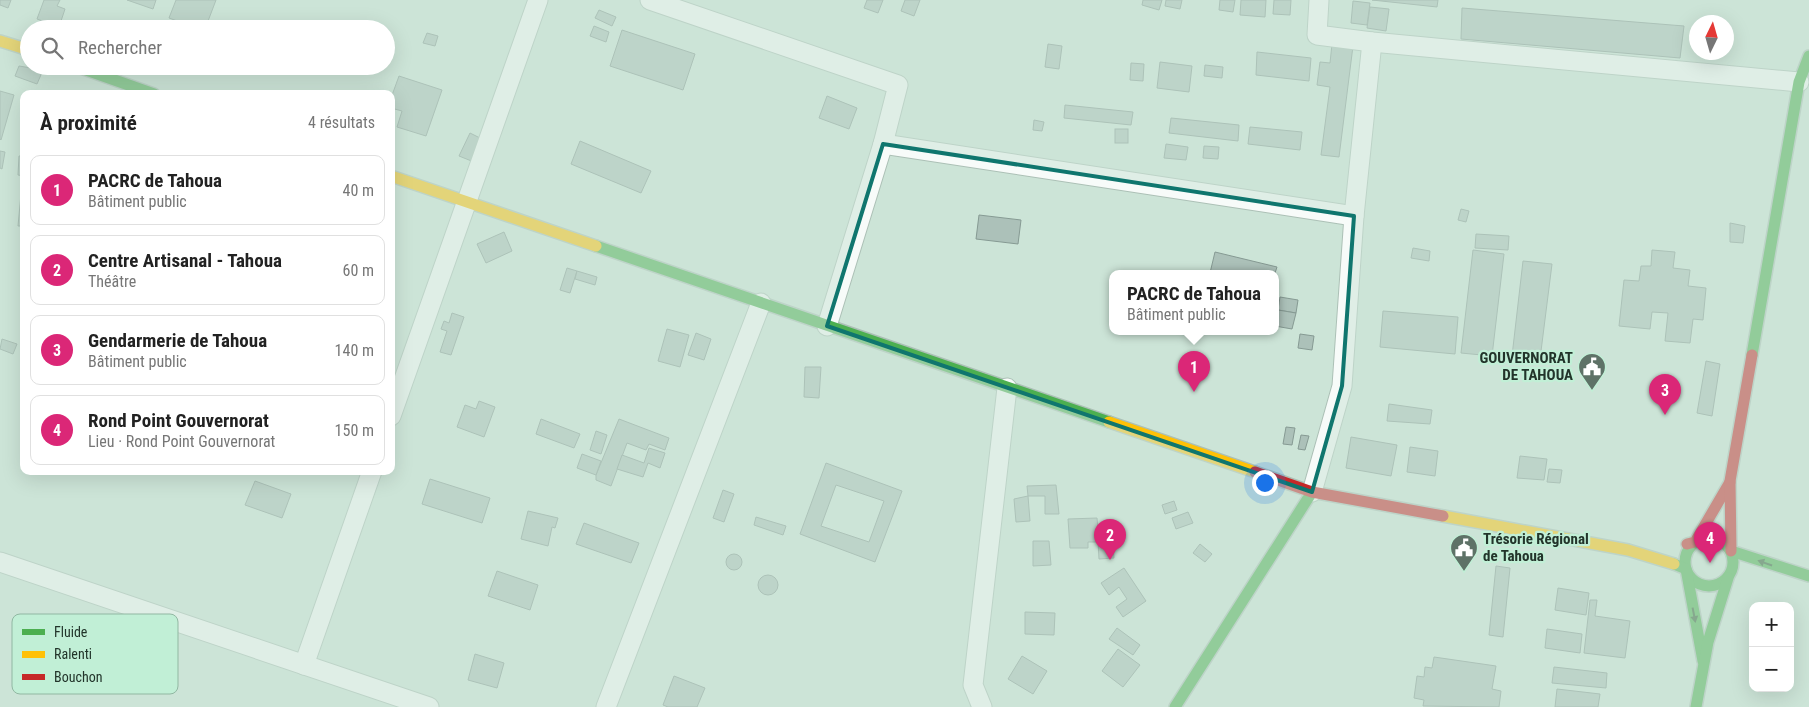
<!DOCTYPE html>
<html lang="fr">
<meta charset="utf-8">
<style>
body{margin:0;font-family:"Roboto Condensed",sans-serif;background:#f2f2f2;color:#222}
.controls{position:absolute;right:15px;bottom:15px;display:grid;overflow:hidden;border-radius:10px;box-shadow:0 5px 20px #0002}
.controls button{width:45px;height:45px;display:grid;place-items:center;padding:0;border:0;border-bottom:1px solid #e0e0e0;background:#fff;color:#222;font:25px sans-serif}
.compass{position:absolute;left:1689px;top:15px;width:45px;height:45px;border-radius:50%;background:#fff;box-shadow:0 5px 20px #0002;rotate:5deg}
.you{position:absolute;left:1264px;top:482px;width:18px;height:18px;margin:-12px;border:4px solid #fff;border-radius:50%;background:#1a73e8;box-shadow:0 0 0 8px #1a73e833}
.badge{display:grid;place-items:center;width:32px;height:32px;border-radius:50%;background:#db2777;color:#fff;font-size:16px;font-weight:700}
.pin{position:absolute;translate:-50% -41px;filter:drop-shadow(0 1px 2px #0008)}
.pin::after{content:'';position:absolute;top:26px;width:18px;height:15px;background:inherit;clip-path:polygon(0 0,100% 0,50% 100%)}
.popup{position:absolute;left:1109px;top:270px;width:170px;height:65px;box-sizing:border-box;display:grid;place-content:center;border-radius:10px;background:#fff;filter:drop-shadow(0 1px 4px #0005);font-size:16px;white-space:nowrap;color:#767676}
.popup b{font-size:19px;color:#222}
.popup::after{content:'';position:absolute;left:50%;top:100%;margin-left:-10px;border:10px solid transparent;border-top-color:#fff}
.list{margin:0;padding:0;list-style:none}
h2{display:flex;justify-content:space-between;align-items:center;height:65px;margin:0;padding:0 20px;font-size:21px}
h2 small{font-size:16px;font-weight:400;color:#767676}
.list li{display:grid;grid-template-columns:32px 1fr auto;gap:15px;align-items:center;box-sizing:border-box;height:70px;margin:0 10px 10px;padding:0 10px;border:1px solid #e0e0e0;border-radius:10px}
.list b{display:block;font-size:19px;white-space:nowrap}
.list p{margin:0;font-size:16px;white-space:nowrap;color:#767676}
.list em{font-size:16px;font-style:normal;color:#767676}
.icon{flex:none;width:28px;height:28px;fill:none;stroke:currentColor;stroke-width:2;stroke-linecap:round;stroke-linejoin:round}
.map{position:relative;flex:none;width:1809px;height:707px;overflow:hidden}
.search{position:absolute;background:#fff;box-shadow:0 5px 20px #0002;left:20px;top:20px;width:375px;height:55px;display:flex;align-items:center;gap:12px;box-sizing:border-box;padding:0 18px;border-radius:28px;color:#767676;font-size:19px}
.panel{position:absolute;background:#fff;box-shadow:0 5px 20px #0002;left:20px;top:90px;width:375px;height:385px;border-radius:10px}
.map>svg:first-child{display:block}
.building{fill:#acc1b9;stroke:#869a93;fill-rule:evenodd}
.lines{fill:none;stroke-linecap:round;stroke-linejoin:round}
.street-casing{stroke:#acc0b6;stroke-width:21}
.fast-casing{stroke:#acc0b6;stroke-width:14}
.slow-casing{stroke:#acc0b6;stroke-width:14}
.jam-casing{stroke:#acc0b6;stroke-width:14}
.street{stroke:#f7fbf9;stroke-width:19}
.fast{stroke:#4caf50;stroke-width:11}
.slow{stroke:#ffc107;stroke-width:11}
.jam{stroke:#c62828;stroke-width:11}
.oneway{fill:#315f37}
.marked{fill:none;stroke:#0f766e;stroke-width:4;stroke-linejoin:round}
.labels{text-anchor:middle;stroke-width:4.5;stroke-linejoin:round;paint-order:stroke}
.poi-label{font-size:15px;font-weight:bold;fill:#22342a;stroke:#c1efd6;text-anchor:end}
.key{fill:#c1efd6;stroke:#91b7a2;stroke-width:1}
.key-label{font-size:14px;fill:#22342a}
</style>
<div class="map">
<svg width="1809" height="707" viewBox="0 0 1809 707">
<rect width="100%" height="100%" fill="#cce4d7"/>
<!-- building -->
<g class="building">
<path d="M 0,0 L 11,0 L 8,8 L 0,5 Z"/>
<path d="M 44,0 L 60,0 L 57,6 L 65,9 L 59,27 L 37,19 Z"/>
<path d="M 127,0 L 156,0 L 153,9 Z"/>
<path d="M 176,0 L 216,0 L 205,29 L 199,29 L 169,18 Z"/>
<path d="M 867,0 L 883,0 L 878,13 L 864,8 Z"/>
<path d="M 905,0 L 920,0 L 914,16 L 901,11 Z"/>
<path d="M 1143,0 L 1162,0 L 1159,10 L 1142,5 Z"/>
<path d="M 1166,0 L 1182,0 L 1180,9 L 1165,6 Z"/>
<path d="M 1220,0 L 1235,0 L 1233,12 L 1219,10 Z"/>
<path d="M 1241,0 L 1266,0 L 1265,17 L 1240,15 Z"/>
<path d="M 1274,0 L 1291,0 L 1290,15 L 1273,14 Z"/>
<path d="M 1372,0 L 1438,0 L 1437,7 Z"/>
<path d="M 1353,1 L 1370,3 L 1367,25 L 1351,23 Z"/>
<path d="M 1370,7 L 1389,9 L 1386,31 L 1367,28 Z"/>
<path d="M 1462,8 L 1684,26 L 1680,58 L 1461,39 Z"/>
<path d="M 599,10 L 616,17 L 612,26 L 595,18 Z"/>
<path d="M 594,26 L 609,32 L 606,42 L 590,36 Z"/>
<path d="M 622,30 L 695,54 L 683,90 L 610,66 Z"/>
<path d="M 427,33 L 438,36 L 435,46 L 423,43 Z"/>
<path d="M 1048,44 L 1062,46 L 1059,69 L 1045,67 Z"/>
<path d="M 1332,44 L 1353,46 L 1339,157 L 1321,155 L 1330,87 L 1317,85 L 1320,62 L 1330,63 Z"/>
<path d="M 1257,52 L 1311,58 L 1309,81 L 1256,75 Z"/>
<path d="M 1160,62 L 1192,66 L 1189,92 L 1157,88 Z"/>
<path d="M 1131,63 L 1144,64 L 1143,81 L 1130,80 Z"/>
<path d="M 1205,65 L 1223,67 L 1222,78 L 1204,76 Z"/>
<path d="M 19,66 L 43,70 L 37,84 L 15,76 Z"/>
<path d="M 171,66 L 194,66 L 191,74 Z"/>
<path d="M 399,76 L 442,90 L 426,136 L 397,127 L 402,111 L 391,108 L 391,98 Z"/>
<path d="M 0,91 L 14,95 L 1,140 L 0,139 Z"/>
<path d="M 827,96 L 857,108 L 849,129 L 819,118 Z"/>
<path d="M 1065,105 L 1133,112 L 1131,125 L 1064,118 Z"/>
<path d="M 1171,118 L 1239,125 L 1238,141 L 1169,133 Z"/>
<path d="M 1034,120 L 1044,122 L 1042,131 L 1033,130 Z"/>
<path d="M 1250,127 L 1302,132 L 1300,150 L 1248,144 Z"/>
<rect x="1115" y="129" width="13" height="14"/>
<path d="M 470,133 L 484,140 L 474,162 L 459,156 Z"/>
<path d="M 580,141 L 651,171 L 641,193 L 571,164 Z"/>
<path d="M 1166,144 L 1188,147 L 1186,160 L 1164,158 Z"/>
<path d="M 1204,146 L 1219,147 L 1218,159 L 1203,158 Z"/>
<path d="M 0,151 L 5,152 L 2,169 L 0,168 Z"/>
<path d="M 19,156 L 24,156 L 24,176 L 18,175 Z"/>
<path d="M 21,194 L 24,195 L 24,226 L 18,226 Z"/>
<path d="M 1461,209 L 1469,211 L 1466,222 L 1458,220 Z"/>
<path d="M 979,215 L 1021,220 L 1018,244 L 976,239 Z"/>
<path d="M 1730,223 L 1745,226 L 1743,243 L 1730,242 Z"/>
<path d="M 504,232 L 512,251 L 486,263 L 477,244 Z"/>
<path d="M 1476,234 L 1509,236 L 1508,250 L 1475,248 Z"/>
<path d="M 1413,248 L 1430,251 L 1429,261 L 1411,258 Z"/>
<path d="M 1473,250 L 1504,254 L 1492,356 L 1461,353 Z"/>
<path d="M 1652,250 L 1675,252 L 1673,268 L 1690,270 L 1688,286 L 1706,288 L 1703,320 L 1693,319 L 1690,343 L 1665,341 L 1668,313 L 1652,312 L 1650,329 L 1619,326 L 1624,280 L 1639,281 L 1641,266 L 1651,266 Z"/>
<path d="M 1215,252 L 1277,267 L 1275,273 L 1210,273 Z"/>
<path d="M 1523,261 L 1552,264 L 1540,359 L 1512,356 Z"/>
<path d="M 567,268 L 577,271 L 570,293 L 560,290 Z"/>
<path d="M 577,271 L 597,277 L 595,285 L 575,279 Z"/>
<path d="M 1280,297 L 1298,300 L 1296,313 L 1278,310 Z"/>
<path d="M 1278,310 L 1296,313 L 1292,329 L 1275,326 Z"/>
<path d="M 1383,311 L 1458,317 L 1455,354 L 1380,347 Z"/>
<path d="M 452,313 L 464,317 L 451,355 L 440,352 L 447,331 L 441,329 L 444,321 L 449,323 Z"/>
<path d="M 667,329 L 689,335 L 680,367 L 658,361 Z"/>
<path d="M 696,333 L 711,339 L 704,360 L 688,355 Z"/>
<path d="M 1300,334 L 1314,336 L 1312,350 L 1298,348 Z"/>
<path d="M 2,339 L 17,344 L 13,354 L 0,349 Z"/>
<path d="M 1706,361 L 1720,364 L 1712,416 L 1697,413 Z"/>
<path d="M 805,367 L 821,367 L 819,398 L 804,397 Z"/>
<path d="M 479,401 L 495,407 L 484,437 L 457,427 L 465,405 L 476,409 Z"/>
<path d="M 1389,404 L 1432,410 L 1430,424 L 1387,421 Z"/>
<path d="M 541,419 L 580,434 L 574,448 L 536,434 Z"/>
<path d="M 619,419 L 669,438 L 665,450 L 649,444 L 646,450 L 627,443 L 611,486 L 596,480 L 596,475 Z"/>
<path d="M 1286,427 L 1295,428 L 1292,445 L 1283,444 Z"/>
<path d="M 596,431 L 607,435 L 601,454 L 590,450 Z"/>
<path d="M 1301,435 L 1309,436 L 1305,450 L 1298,449 Z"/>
<path d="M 1351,437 L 1397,445 L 1391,476 L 1346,468 Z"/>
<path d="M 1410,447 L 1438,451 L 1435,476 L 1407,472 Z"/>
<path d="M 649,448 L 665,453 L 660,468 L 648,463 L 643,477 L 617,469 L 622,455 L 644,463 Z"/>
<path d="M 582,454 L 601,461 L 596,475 L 577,468 Z"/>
<path d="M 1520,456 L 1547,459 L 1544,480 L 1517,478 Z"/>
<path d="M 826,463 L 902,491 L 875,562 L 800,534 ZM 836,485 L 884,501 L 869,542 L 821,526 Z"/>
<path d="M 1549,469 L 1562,470 L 1560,483 L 1547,482 Z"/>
<path d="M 430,479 L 490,498 L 482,523 L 422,504 Z"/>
<path d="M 255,481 L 291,494 L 282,518 L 245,505 Z"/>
<path d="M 1056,485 L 1059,514 L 1045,514 L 1045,496 L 1028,496 L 1027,486 Z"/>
<path d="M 723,490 L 734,494 L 724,522 L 713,518 Z"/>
<path d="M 1028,496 L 1030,521 L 1016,522 L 1014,499 Z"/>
<path d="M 1174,501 L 1177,510 L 1165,514 L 1162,505 Z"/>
<path d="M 528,511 L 558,518 L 555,528 L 552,527 L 548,546 L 521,539 Z"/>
<path d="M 1188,512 L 1193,523 L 1176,529 L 1172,518 Z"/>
<path d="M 756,517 L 786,526 L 783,535 L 754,525 Z"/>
<path d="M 1097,518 L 1098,530 L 1112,529 L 1114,558 L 1099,559 L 1098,542 L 1088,542 L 1088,548 L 1070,548 L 1068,519 Z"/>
<path d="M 584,523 L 639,543 L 631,563 L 576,544 Z"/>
<path d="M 1033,541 L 1049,541 L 1051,565 L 1033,566 Z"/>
<path d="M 1200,544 L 1212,554 L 1205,562 L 1193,553 Z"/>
<circle cx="734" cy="562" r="8"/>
<path d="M 1496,566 L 1510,568 L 1503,637 L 1489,635 Z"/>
<path d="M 1124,568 L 1146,601 L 1123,617 L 1116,607 L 1127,599 L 1119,587 L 1109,595 L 1101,583 Z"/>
<path d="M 497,571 L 538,585 L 530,610 L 488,596 Z"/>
<circle cx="768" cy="585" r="10"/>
<path d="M 1558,588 L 1589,593 L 1586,615 L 1555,610 Z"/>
<path d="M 1590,600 L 1597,600 L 1595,616 L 1630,621 L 1625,658 L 1584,653 Z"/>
<path d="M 1025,612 L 1055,613 L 1054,635 L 1025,634 Z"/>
<path d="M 115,627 L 132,632 L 126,651 L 109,646 Z"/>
<path d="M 1117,628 L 1140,645 L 1133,655 L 1109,639 Z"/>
<path d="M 1547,629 L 1582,634 L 1580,653 L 1545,648 Z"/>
<path d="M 131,641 L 147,648 L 138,670 L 122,664 Z"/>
<path d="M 1118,649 L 1140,665 L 1123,687 L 1102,671 Z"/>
<path d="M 475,654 L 504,663 L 497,688 L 468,680 Z"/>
<path d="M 1022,656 L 1047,671 L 1033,694 L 1008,679 Z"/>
<path d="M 1434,657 L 1496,666 L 1492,689 L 1501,691 L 1499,707 L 1423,706 L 1424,700 L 1414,698 L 1417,676 L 1424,677 L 1425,667 L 1432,668 Z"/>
<path d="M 77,659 L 88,662 L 80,693 L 51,687 L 58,660 L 76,664 Z"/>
<path d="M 1554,667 L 1607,673 L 1606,688 L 1552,683 Z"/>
<path d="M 674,676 L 705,688 L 697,707 L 668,707 L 663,705 Z"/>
<path d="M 1557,689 L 1600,694 L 1598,707 L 1555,707 Z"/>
</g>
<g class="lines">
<defs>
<g id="street">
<path d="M 650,0 L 898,85 L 883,144 L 827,326"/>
<path d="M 1319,0 L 1317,35 L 1372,42 L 1799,82"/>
<path d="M 883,144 L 1354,216"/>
<path d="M 391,416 L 538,0"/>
<path d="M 1312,492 L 1342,386 L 1354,216 L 1372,42"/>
<path d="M 0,562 L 429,707"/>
<path d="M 304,665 L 372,471"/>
<path d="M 606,707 L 761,303"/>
<path d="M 982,707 L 973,685 L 1007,388"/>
</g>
<g id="fast">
<path d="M 75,66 L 154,94"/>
<path d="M 596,246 L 1109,422"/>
<path d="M 1752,355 L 1799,82 L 1809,56"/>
<circle cx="1709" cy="562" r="24"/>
<path d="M 1731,551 L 1809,576"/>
<path d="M 1674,564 L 1686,569 L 1703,661"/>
<path d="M 1175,707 L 1312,492"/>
<path d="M 1696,707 L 1708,642 L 1728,578"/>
</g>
<g id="slow">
<path d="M 0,41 L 29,50"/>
<path d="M 391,176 L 596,246"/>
<path d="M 1109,422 L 1255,472"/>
<path d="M 1443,516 L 1628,550 L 1674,564"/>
</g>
<g id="jam">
<path d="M 1255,472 L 1312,492 L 1443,516"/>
<path d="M 1687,544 L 1695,542 L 1730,482"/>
<path d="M 1731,551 L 1730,481 L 1752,355"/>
</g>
</defs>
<!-- street casing -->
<use href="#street" class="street-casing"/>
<!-- fast casing -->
<use href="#fast" class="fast-casing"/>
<!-- slow casing -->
<use href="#slow" class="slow-casing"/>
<!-- jam casing -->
<use href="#jam" class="jam-casing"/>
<!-- street -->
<use href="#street" class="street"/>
<!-- fast -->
<use href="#fast" class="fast"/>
<!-- slow -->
<use href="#slow" class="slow"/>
<!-- jam -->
<use href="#jam" class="jam"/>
</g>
<!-- one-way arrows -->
<defs><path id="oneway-solid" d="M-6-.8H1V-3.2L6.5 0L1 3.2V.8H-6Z" transform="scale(1.25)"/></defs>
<g class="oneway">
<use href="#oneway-solid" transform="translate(1765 563) rotate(-161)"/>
<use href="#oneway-solid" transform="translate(1694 615) rotate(79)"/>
</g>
<!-- marked area -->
<path d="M0 0H1809V707H0ZM 883,144 L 1354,216 L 1342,386 L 1312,492 L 827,326 Z" fill="#cce4d7" fill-opacity=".55" fill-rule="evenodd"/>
<path class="marked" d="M 883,144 L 1354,216 L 1342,386 L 1312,492 L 827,326 Z"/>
<!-- icons -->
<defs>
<symbol id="civic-pin" viewBox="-11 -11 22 30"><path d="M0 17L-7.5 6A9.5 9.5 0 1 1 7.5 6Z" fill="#5e7267" stroke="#c1efd6"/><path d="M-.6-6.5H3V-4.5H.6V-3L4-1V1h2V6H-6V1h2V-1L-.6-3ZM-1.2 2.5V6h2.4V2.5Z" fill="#fff"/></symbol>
</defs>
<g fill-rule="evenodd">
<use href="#civic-pin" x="1576" y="351" width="32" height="43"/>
<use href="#civic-pin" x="1448" y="532" width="32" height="43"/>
</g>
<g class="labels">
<!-- poi labels -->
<g class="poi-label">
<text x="1573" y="363">GOUVERNORAT<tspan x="1573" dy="17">DE TAHOUA</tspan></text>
<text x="1483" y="544" text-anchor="start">Trésorie Régional<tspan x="1483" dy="17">de Tahoua</tspan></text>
</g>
</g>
<!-- legend -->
<rect x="12" y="614" width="166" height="80" rx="8" class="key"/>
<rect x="22" y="629" width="23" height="6" fill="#4caf50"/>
<rect x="22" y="651" width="23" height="7" fill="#ffc107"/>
<rect x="22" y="674" width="23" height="6" fill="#c62828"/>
<g class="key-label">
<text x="54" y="637">Fluide</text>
<text x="54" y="659">Ralenti</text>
<text x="54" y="682">Bouchon</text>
</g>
</svg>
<div class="controls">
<button>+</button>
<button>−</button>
</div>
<svg class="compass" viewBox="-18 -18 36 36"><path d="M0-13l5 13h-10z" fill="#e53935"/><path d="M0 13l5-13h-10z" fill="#767676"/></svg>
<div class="you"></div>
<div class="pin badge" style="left:1194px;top:392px">1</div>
<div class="popup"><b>PACRC de Tahoua</b>Bâtiment public</div>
<div class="pin badge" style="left:1110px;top:560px">2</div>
<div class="pin badge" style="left:1665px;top:415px">3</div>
<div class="pin badge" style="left:1710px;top:563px">4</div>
<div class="search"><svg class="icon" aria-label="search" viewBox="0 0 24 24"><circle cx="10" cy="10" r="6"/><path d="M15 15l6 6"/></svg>Rechercher</div>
<section class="panel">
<h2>À proximité<small>4 résultats</small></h2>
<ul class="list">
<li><span class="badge">1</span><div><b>PACRC de Tahoua</b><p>Bâtiment public</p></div><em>40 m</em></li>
<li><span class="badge">2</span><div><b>Centre Artisanal - Tahoua</b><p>Théâtre</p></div><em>60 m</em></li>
<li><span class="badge">3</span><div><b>Gendarmerie de Tahoua</b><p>Bâtiment public</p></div><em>140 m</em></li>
<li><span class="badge">4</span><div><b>Rond Point Gouvernorat</b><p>Lieu · Rond Point Gouvernorat</p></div><em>150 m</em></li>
</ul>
</section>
</div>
